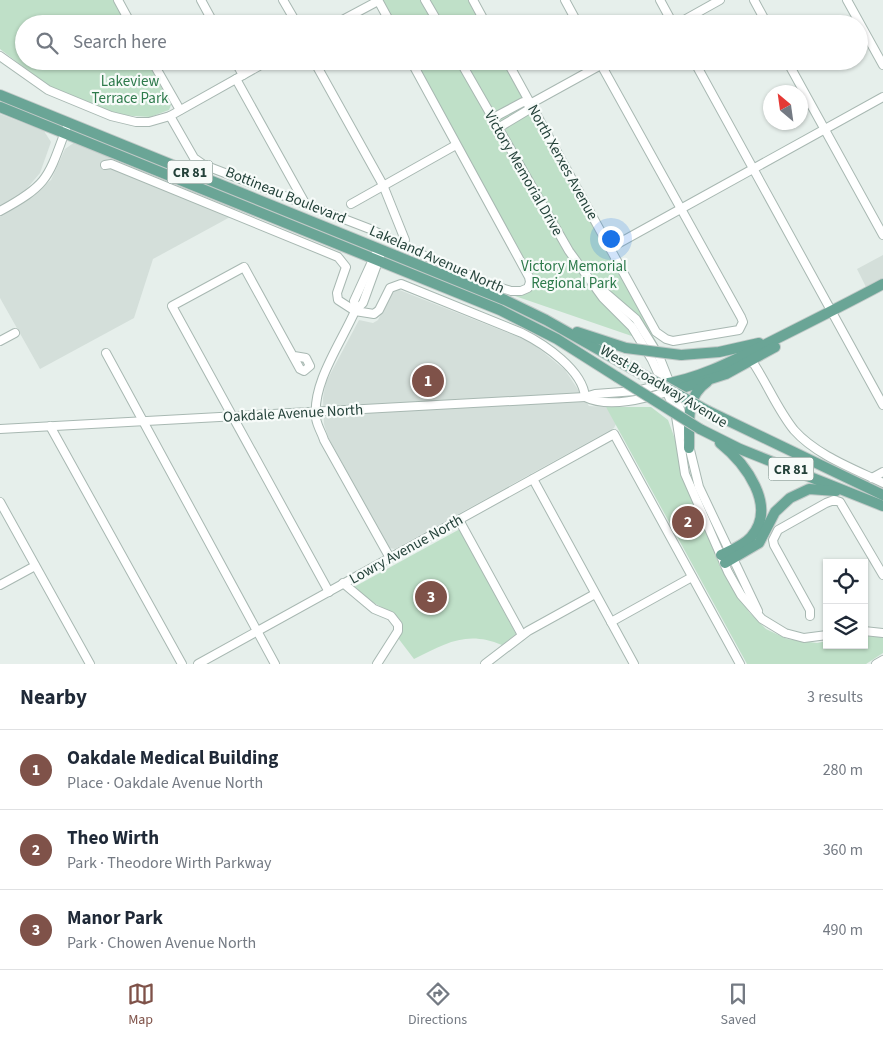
<!DOCTYPE html>
<meta charset="utf-8">
<style>
body{margin:0;font-family:"Source Sans 3",sans-serif;background:#f6f6f7;color:#1f2937}
.controls{position:absolute;right:15px;bottom:15px;display:grid;overflow:hidden;border-radius:0px;box-shadow:0 1px 4px #0004}
.controls button{width:45px;height:45px;display:grid;place-items:center;padding:0;border:0;border-bottom:1px solid #e0e1e3;background:#fff;color:#1f2937;font:25px sans-serif}
.compass{position:absolute;left:763px;top:85px;width:45px;height:45px;border-radius:50%;background:#fff;box-shadow:0 1px 4px #0004;rotate:331deg}
.you{position:absolute;left:610px;top:238px;width:18px;height:18px;margin:-12px;border:4px solid #fff;border-radius:50%;background:#1a73e8;box-shadow:0 0 0 8px #1a73e833}
.badge{display:grid;place-items:center;width:32px;height:32px;border-radius:50%;background:#7f5249;color:#fff;font-size:16px;font-weight:700}
.pin{position:absolute;translate:-50% -50%;border:2px solid #fff;box-shadow:0 1px 5px #0006}
.list{margin:0;padding:0;list-style:none}
h2{display:flex;justify-content:space-between;align-items:center;height:65px;margin:0;padding:0 20px;font-size:21px}
h2 small{font-size:16px;font-weight:400;color:#747a83}
.list li{display:grid;grid-template-columns:32px 1fr auto;gap:15px;align-items:center;box-sizing:border-box;height:80px;padding:0 20px;border-top:1px solid #e0e1e3}
.list b{display:block;font-size:19px;white-space:nowrap}
.list p{margin:0;font-size:16px;white-space:nowrap;color:#747a83}
.list em{font-size:16px;font-style:normal;color:#747a83}
.icon{flex:none;width:28px;height:28px;fill:none;stroke:currentColor;stroke-width:2;stroke-linecap:round;stroke-linejoin:round}
.map{position:relative;flex:none;width:883px;height:664px;overflow:hidden}
.search{position:absolute;background:#fff;box-shadow:0 1px 4px #0004;left:15px;right:15px;top:15px;height:55px;display:flex;align-items:center;gap:12px;box-sizing:border-box;padding:0 18px;border-radius:28px;color:#747a83;font-size:19px}
.sheet{height:305px;background:#fff}
nav{display:flex;justify-content:space-around;align-items:center;box-sizing:border-box;height:70px;border-top:1px solid #e0e1e3;background:#fff;font-size:14px;color:#747a83}
nav a{display:grid;justify-items:center;gap:2px}
nav .on{color:#7f5249}
.map>svg:first-child{display:block}
.built{fill:#d4dfda}
.green{fill:#bfe0c8}
.lines{fill:none;stroke-linecap:round;stroke-linejoin:round}
.minor-casing{stroke:#a8b8b2;stroke-width:10}
.major-casing{stroke:#c2cac8;stroke-width:12}
.minor{stroke:#fff;stroke-width:8}
.major{stroke:#6aa596;stroke-width:10}
.major-bridge-casing{stroke:#c2cac8;stroke-width:12;stroke-linecap:butt}
.major-bridge{stroke:#6aa596;stroke-width:10}
.labels{text-anchor:middle;stroke-width:4.5;stroke-linejoin:round;paint-order:stroke}
.shield{fill:#f7fbf9;stroke:#637a73;stroke-width:1}
.shield-label{font-size:14px;font-weight:bold;fill:#24423a}
.park-label{font-size:15px;fill:#2d7a4b;stroke:#f7fbf9}
.street-label{font-size:15px;fill:#24423a;stroke:#f7fbf9}
</style>
<div class="map">
<svg width="883" height="664" viewBox="0 0 883 664">
<rect width="100%" height="100%" fill="#e6efeb"/>
<!-- built -->
<g class="built">
<path d="M 0,114 L 44,131 L 51,142 L 40,173 L 24,192 L 0,207 Z"/>
<path d="M 75,142 L 237,206 L 232,216 L 153,259 L 134,318 L 40,369 L 0,298 L 0,215 L 26,201 L 51,180 L 65,149 Z"/>
<path d="M 883,255 L 883,278 L 866,287 L 857,269 Z"/>
<path d="M 397,289 L 531,342 L 565,370 L 589,406 L 606,407 L 613,414 L 616,424 L 614,428 L 395,549 L 389,548 L 328,437 L 324,424 L 323,398 L 326,382 L 359,320 L 373,323 L 378,320 L 392,292 Z"/>
</g>
<!-- green -->
<g class="green">
<path d="M 0,0 L 113,0 L 126,24 L 24,24 L 24,61 L 147,61 L 171,105 L 169,110 L 150,117 L 119,115 L 47,85 L 0,49 Z"/>
<path d="M 379,0 L 468,0 L 481,24 L 392,24 Z"/>
<path d="M 413,61 L 502,61 L 658,345 L 515,296 C 528,293 538,288 533,274 Z"/>
<path d="M 606,407 L 651,407 L 668,420 L 723,569 L 749,612 L 766,629 L 787,639 L 817,643 L 827,641 L 827,645 L 864,645 L 864,636 L 881,637 L 883,638 L 883,653 L 866,664 L 747,664 Z"/>
<path d="M 460,529 L 516,634 L 502,645 C 467,630 446,643 414,659 L 398,638 C 407,618 390,613 376,604 C 368,600 361,593 354,587 Z"/>
</g>
<g class="lines">
<defs>
<g id="minor">
<path d="M 118,0 L 131,24"/>
<path d="M 201,0 L 214,24"/>
<path d="M 283,0 L 297,24"/>
<path d="M 378,0 L 391,24"/>
<path d="M 425,0 L 439,24"/>
<path d="M 473,0 L 486,24"/>
<path d="M 565,0 L 578,24"/>
<path d="M 660,0 L 673,24"/>
<path d="M 754,0 L 767,24"/>
<path d="M 847,0 L 883,65"/>
<path d="M 335,24 L 378,1"/>
<path d="M 677,24 L 720,0"/>
<path d="M 0,56 L 48,90 L 111,116 L 136,122 L 149,122 L 170,116 L 268,61"/>
<path d="M 152,61 L 180,110"/>
<path d="M 235,61 L 243,75"/>
<path d="M 314,61 L 383,185 L 405,240 L 403,245"/>
<path d="M 460,61 L 569,251 L 603,298 L 632,327 L 652,360 L 675,410 L 685,474 L 728,572 L 741,595 L 762,619 L 785,633 L 804,638 L 827,635"/>
<path d="M 507,61 L 656,332 L 666,339 L 673,341 L 739,330 L 743,322 L 741,317 L 599,61"/>
<path d="M 694,61 L 883,405"/>
<path d="M 787,61 L 883,235"/>
<path d="M 236,79 L 306,205"/>
<path d="M 170,116 L 194,158 L 204,165 L 370,229 L 427,257 L 495,286 L 511,291 L 521,291 L 528,288 L 530,282 L 529,277 L 411,61"/>
<path d="M 493,118 L 523,102 L 530,104 L 608,61"/>
<path d="M 498,128 L 528,110 L 530,104"/>
<path d="M 105,165 L 111,164 L 338,257 L 346,267 L 337,293 L 338,300 L 355,311 L 374,314 L 379,310 L 390,288 L 401,284 L 522,333 C 544,344 583,370 585,397"/>
<path d="M 351,204 L 456,145"/>
<path d="M 0,211 C 48,185 48,178 66,129"/>
<path d="M 610,248 L 883,97"/>
<path d="M 380,256 L 363,303 L 355,311 C 341,343 312,383 316,418 C 317,426 322,433 324,440 L 390,558"/>
<path d="M 600,288 L 636,319 L 659,356 L 680,409 L 699,487 L 758,611"/>
<path d="M 355,311 L 354,301 L 375,255"/>
<path d="M 0,341 L 15,333"/>
<path d="M 106,353 L 275,664"/>
<path d="M 294,356 L 306,358 L 310,366 L 304,371 L 300,369 L 244,267 L 172,306 L 329,592"/>
<path d="M 748,360 L 752,361 C 767,383 777,409 794,430 C 816,455 854,469 883,483"/>
<path d="M 585,397 C 609,409 647,398 671,391"/>
<path d="M 50,426 L 182,664"/>
<path d="M 0,429 L 585,397 L 595,394 L 636,391 L 663,384"/>
<path d="M 872,478 L 883,472"/>
<path d="M 533,479 L 634,664"/>
<path d="M 0,502 L 90,664"/>
<path d="M 459,520 L 522,635"/>
<path d="M 343,583 L 374,609 L 391,616 L 398,625 L 398,631 L 377,664"/>
<path d="M 0,585 L 35,566"/>
<path d="M 810,616 L 810,610 L 774,545 L 773,540 L 778,530 L 826,503 L 834,500 L 840,502 L 883,575"/>
<path d="M 611,622 L 692,577"/>
<path d="M 864,631 L 883,633"/>
<path d="M 198,664 L 614,434 L 740,664"/>
<path d="M 485,664 L 528,631 L 595,594"/>
<path d="M 876,664 L 883,660"/>
</g>
<g id="major">
<path d="M 0,95 L 505,300 L 546,320 L 645,376"/>
<path d="M 0,107 L 500,310 L 557,339 L 617,377"/>
<path d="M 577,332 L 626,348"/>
<path d="M 681,355 L 719,352 L 759,343"/>
<path d="M 663,384 C 702,378 736,359 770,342 C 808,323 846,304 883,284"/>
<path d="M 673,391 L 726,374 L 775,347"/>
<path d="M 708,411 L 883,495"/>
<path d="M 700,429 L 740,449 L 883,506"/>
<path d="M 720,443 C 745,463 778,506 751,537 C 743,546 731,550 721,555"/>
<path d="M 689,448 C 690,424 684,398 707,382"/>
<path d="M 725,563 L 759,543 L 775,512 L 790,498 L 809,489 L 836,491"/>
</g>
</defs>
<!-- minor casing -->
<use href="#minor" class="minor-casing"/>
<!-- major casing -->
<use href="#major" class="major-casing"/>
<!-- minor -->
<use href="#minor" class="minor"/>
<!-- major -->
<use href="#major" class="major"/>
<defs>
<g id="major-bridge">
<path d="M 626,348 L 681,355"/>
<path d="M 645,376 L 708,411"/>
<path d="M 617,377 L 700,429"/>
</g>
</defs>
<!-- major-bridge casing -->
<use href="#major-bridge" class="major-bridge-casing"/>
<!-- major-bridge -->
<use href="#major-bridge" class="major-bridge"/>
</g>
<g class="labels">
<!-- shield labels -->
<g class="shield">
<rect x="167.5" y="160.5" width="45" height="23" rx="4"/>
<rect x="768.5" y="457.5" width="45" height="23" rx="4"/>
</g>
<g class="shield-label">
<text x="190" y="177">CR 81</text>
<text x="791" y="474">CR 81</text>
</g>
<!-- park labels -->
<g class="park-label">
<text x="130" y="86">Lakeview<tspan x="130" dy="17">Terrace Park</tspan></text>
<text x="574" y="271">Victory Memorial<tspan x="574" dy="17">Regional Park</tspan></text>
</g>
<!-- street labels -->
<g class="street-label">
<text transform="translate(563 162) rotate(61)" y="5">North Xerxes Avenue</text>
<text transform="translate(524 173) rotate(60)" y="5">Victory Memorial Drive</text>
<text transform="translate(286 195) rotate(22)" y="5">Bottineau Boulevard</text>
<text transform="translate(437 259) rotate(24)" y="5">Lakeland Avenue North</text>
<text transform="translate(664 386) rotate(31)" y="5">West Broadway Avenue</text>
<text transform="translate(293 413) rotate(-3)" y="5">Oakdale Avenue North</text>
<text transform="translate(406 549) rotate(-29)" y="5">Lowry Avenue North</text>
</g>
</g>
</svg>
<div class="controls">
<button><svg class="icon" aria-label="locate" viewBox="0 0 24 24"><circle cx="12" cy="12" r="6"/><path d="M12 2v4M12 18v4M2 12h4M18 12h4"/></svg></button>
<button><svg class="icon" aria-label="layers" viewBox="0 0 24 24"><path d="M12 4l9 5-9 5-9-5zM3 14l9 5 9-5"/></svg></button>
</div>
<svg class="compass" viewBox="-18 -18 36 36"><path d="M0-13l5 13h-10z" fill="#e53935"/><path d="M0 13l5-13h-10z" fill="#747a83"/></svg>
<div class="you"></div>
<div class="pin badge" style="left:428px;top:381px">1</div>
<div class="pin badge" style="left:688px;top:522px">2</div>
<div class="pin badge" style="left:431px;top:597px">3</div>
<div class="search"><svg class="icon" aria-label="search" viewBox="0 0 24 24"><circle cx="10" cy="10" r="6"/><path d="M15 15l6 6"/></svg>Search here</div>
</div>
<section class="sheet">
<h2>Nearby<small>3 results</small></h2>
<ul class="list">
<li><span class="badge">1</span><div><b>Oakdale Medical Building</b><p>Place · Oakdale Avenue North</p></div><em>280 m</em></li>
<li><span class="badge">2</span><div><b>Theo Wirth</b><p>Park · Theodore Wirth Parkway</p></div><em>360 m</em></li>
<li><span class="badge">3</span><div><b>Manor Park</b><p>Park · Chowen Avenue North</p></div><em>490 m</em></li>
</ul>
</section>
<nav>
<a class="on"><svg class="icon" aria-label="map" viewBox="0 0 24 24"><path d="M3 6l6-2 6 2 6-2v14l-6 2-6-2-6 2zM9 4v14M15 6v14"/></svg>Map</a>
<a><svg class="icon" aria-label="directions" viewBox="0 0 24 24"><path d="M12 3l9 9-9 9-9-9zM9 14v-3h6M13 9l2 2-2 2"/></svg>Directions</a>
<a><svg class="icon" aria-label="saved" viewBox="0 0 24 24"><path d="M7 4h10v16l-5-4-5 4z"/></svg>Saved</a>
</nav>
